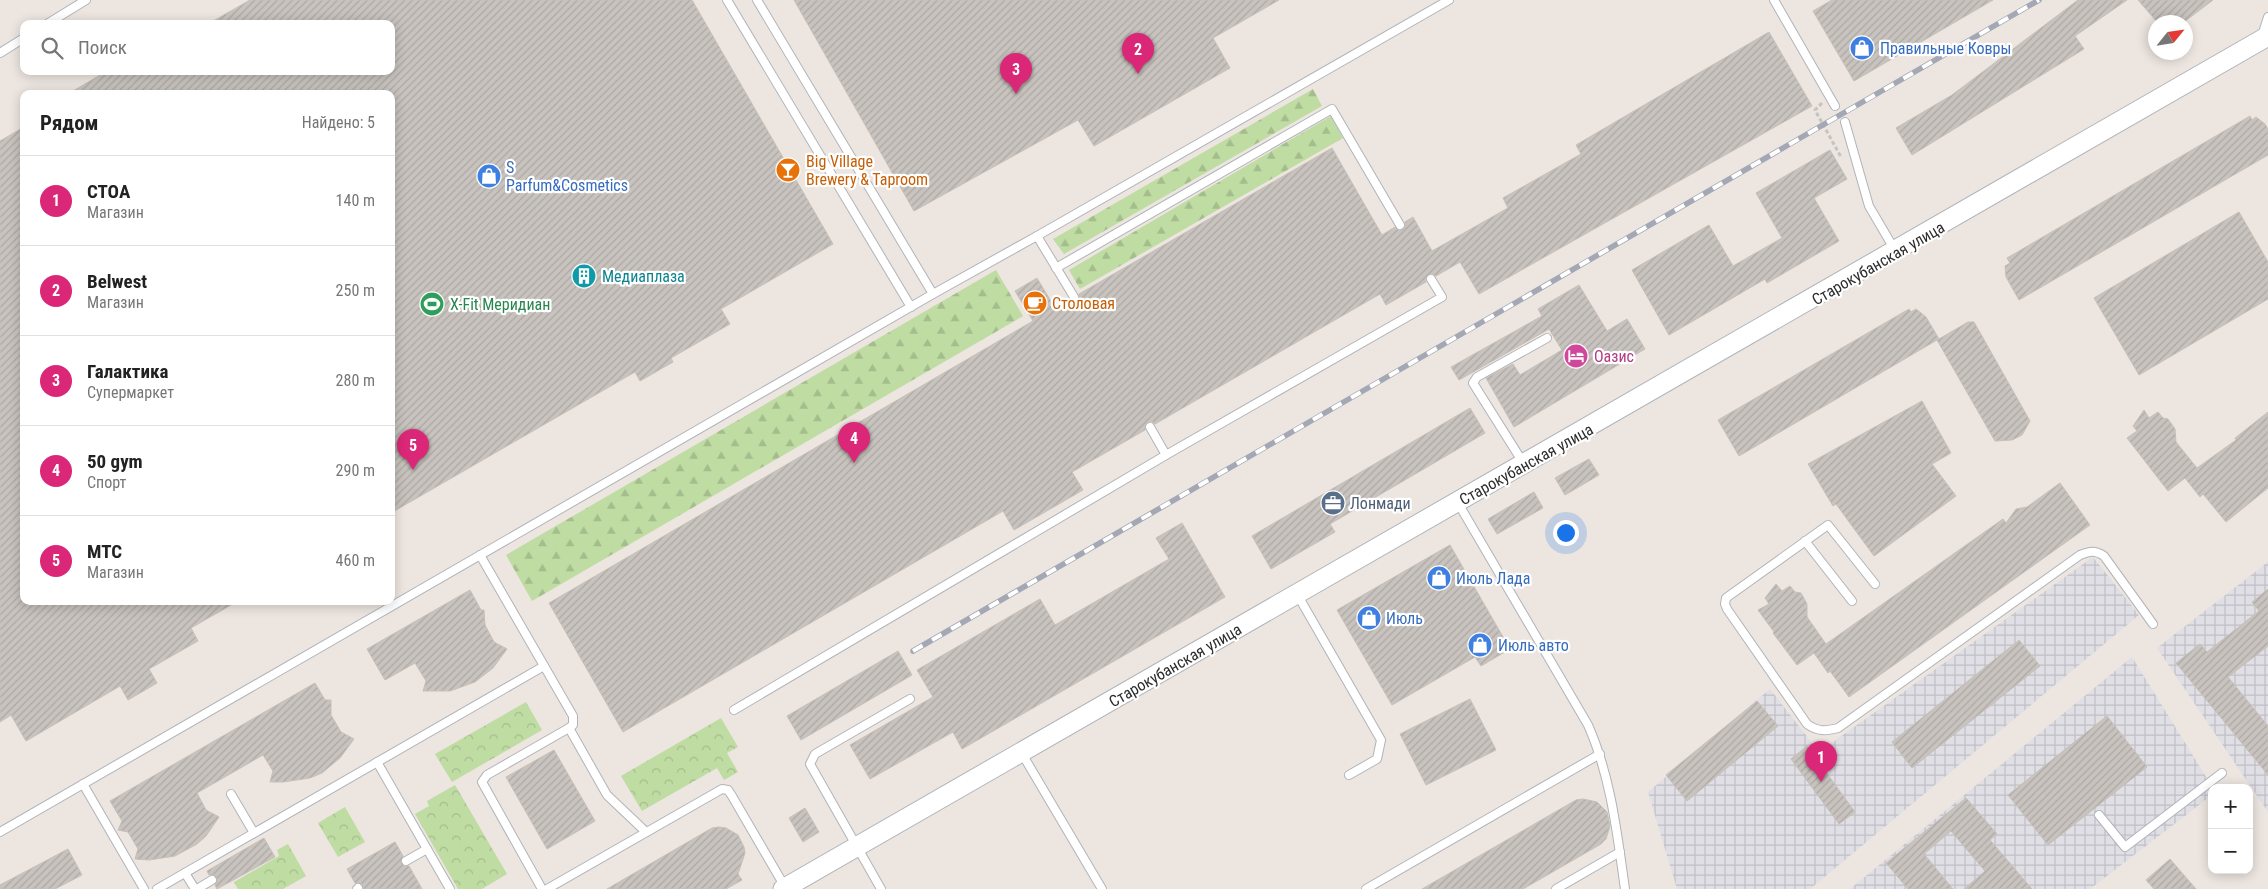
<!DOCTYPE html>
<html lang="ru">
<meta charset="utf-8">
<style>
body{margin:0;font-family:"Roboto Condensed",sans-serif;background:#f6f6f6;color:#222}
.controls{position:absolute;right:15px;bottom:15px;display:grid;overflow:hidden;border-radius:10px;box-shadow:0 2px 12px #0003}
.controls button{width:45px;height:45px;display:grid;place-items:center;padding:0;border:0;border-bottom:1px solid #e0e0e0;background:#fff;color:#222;font:25px sans-serif}
.compass{position:absolute;left:2148px;top:15px;width:45px;height:45px;border-radius:50%;background:#fff;box-shadow:0 2px 12px #0003;rotate:60deg}
.you{position:absolute;left:1565px;top:532px;width:18px;height:18px;margin:-12px;border:4px solid #fff;border-radius:50%;background:#1a73e8;box-shadow:0 0 0 8px #1a73e833}
.badge{display:grid;place-items:center;width:32px;height:32px;border-radius:50%;background:#db2777;color:#fff;font-size:16px;font-weight:700}
.pin{position:absolute;translate:-50% -41px;filter:drop-shadow(0 1px 2px #0008)}
.pin::after{content:'';position:absolute;top:26px;width:18px;height:15px;background:inherit;clip-path:polygon(0 0,100% 0,50% 100%)}
.list{margin:0;padding:0;list-style:none}
h2{display:flex;justify-content:space-between;align-items:center;height:65px;margin:0;padding:0 20px;font-size:21px}
h2 small{font-size:16px;font-weight:400;color:#767676}
.list li{display:grid;grid-template-columns:32px 1fr auto;gap:15px;align-items:center;box-sizing:border-box;height:90px;padding:0 20px;border-top:1px solid #e0e0e0}
.list b{display:block;font-size:19px;white-space:nowrap}
.list p{margin:0;font-size:16px;white-space:nowrap;color:#767676}
.list em{font-size:16px;font-style:normal;color:#767676}
.icon{flex:none;width:28px;height:28px;fill:none;stroke:currentColor;stroke-width:2;stroke-linecap:round;stroke-linejoin:round}
.map{position:relative;flex:none;width:2268px;height:889px;overflow:hidden}
.search{position:absolute;background:#fff;box-shadow:0 2px 12px #0003;left:20px;top:20px;width:375px;height:55px;display:flex;align-items:center;gap:12px;box-sizing:border-box;padding:0 18px;border-radius:10px;color:#767676;font-size:19px}
.panel{position:absolute;background:#fff;box-shadow:0 2px 12px #0003;left:20px;top:90px;width:375px;height:515px;border-radius:10px}
.map>svg:first-child{display:block}
.industrial{fill:url(#industrial-grid)}
.forest{fill:url(#forest-firs)}
.park{fill:url(#park-crowns)}
.building{fill:url(#building-hatch);stroke:#c7c0b9}
.lines{fill:none;stroke-linecap:round;stroke-linejoin:round}
.service-casing{stroke:#b0b4ba;stroke-width:10}
.tertiary-casing{stroke:#b0b4ba;stroke-width:21}
.path{stroke:#c4c4c4;stroke-width:3;stroke-dasharray:4 2.5;stroke-linecap:butt}
.service{stroke:#fff;stroke-width:8}
.tertiary{stroke:#fff;stroke-width:19}
.rail-casing{stroke:#a3a8b4;stroke-width:5.5}
.rail{stroke:#fff;stroke-width:4;stroke-dasharray:11;stroke-linecap:butt}
.labels{text-anchor:middle;stroke-width:4.5;stroke-linejoin:round;paint-order:stroke}
.shop-label{font-size:16px;fill:#366cbe;stroke:#fff;text-anchor:start}
.food-label{font-size:16px;fill:#c56008;stroke:#fff;text-anchor:start}
.street-label{font-size:16px;fill:#2c2c2c;stroke:#fff}
.culture-label{font-size:16px;fill:#0d838f;stroke:#fff;text-anchor:start}
.leisure-label{font-size:16px;fill:#27864d;stroke:#fff;text-anchor:start}
.hotel-label{font-size:16px;fill:#b23c85;stroke:#fff;text-anchor:start}
.service-label{font-size:16px;fill:#4e5e75;stroke:#fff;text-anchor:start}
</style>
<div class="map">
<svg width="2268" height="889" viewBox="0 0 2268 889">
<defs>
<pattern id="industrial-grid" width="8" height="8" patternUnits="userSpaceOnUse" patternTransform="scale(1.25)"><rect width="8" height="8" fill="#e0dfe5"/><path d="M0 4h8M4 0v8" fill="none" stroke="#c0c0c5"/></pattern>
<pattern id="forest-firs" width="22" height="20" patternUnits="userSpaceOnUse" patternTransform="scale(1.25)"><rect width="22" height="20" fill="#bfdca2"/><path d="M5 1l3.5 6h-7zM16 11l3.5 6h-7z" fill="#a4bd8c"/></pattern>
<pattern id="park-crowns" width="20" height="18" patternUnits="userSpaceOnUse" patternTransform="scale(1.25)"><rect width="20" height="18" fill="#bfdca2"/><path d="M2 6a3 3 0 1 1 6 0M12 15a3 3 0 1 1 6 0" fill="none" stroke="#a4bd8c"/></pattern>
<pattern id="building-hatch" width="6" height="6" patternUnits="userSpaceOnUse" patternTransform="scale(1.25)"><rect width="6" height="6" fill="#c8c3be"/><path d="M-1 1l2-2M0 6l6-6M5 7l2-2" fill="none" stroke="#aca8a3"/></pattern>
</defs>
<rect width="100%" height="100%" fill="#ece5e0"/>
<!-- industrial -->
<g class="industrial">
<path d="M 2093,557 L 2139,615 L 1810,889 L 1677,889 L 1648,792 L 1770,689 L 1819,752 Z"/>
<path d="M 2268,562 L 2268,812 L 2157,648 Z"/>
<path d="M 2132,657 L 2213,788 L 2212,795 L 2090,889 L 1850,889 Z"/>
</g>
<!-- forest -->
<g class="forest">
<path d="M 1313,89 L 1322,106 L 1064,254 L 1053,239 Z"/>
<path d="M 1331,116 L 1343,138 L 1080,289 L 1069,270 Z"/>
<path d="M 996,270 L 1023,316 L 532,601 L 506,555 Z"/>
</g>
<!-- park -->
<g class="park">
<path d="M 526,702 L 542,730 L 452,782 L 435,754 Z"/>
<path d="M 721,718 L 738,747 L 727,753 L 738,772 L 724,780 L 717,768 L 642,811 L 621,776 Z"/>
<path d="M 455,785 L 507,874 L 482,889 L 458,889 L 415,814 L 429,806 L 427,801 Z"/>
<path d="M 345,807 L 365,842 L 338,857 L 318,823 Z"/>
<path d="M 288,844 L 306,876 L 283,889 L 238,889 L 234,882 L 279,856 L 277,850 Z"/>
</g>
<!-- building -->
<g class="building">
<path d="M 250,0 L 692,0 L 833,244 L 721,309 L 730,324 L 671,358 L 673,362 L 640,381 L 635,372 L 391,513 L 391,94 L 68,94 L 107,71 L 391,71 L 391,24 L 208,24 Z"/>
<path d="M 794,0 L 1279,0 L 1213,38 L 1230,68 L 1094,146 L 1078,120 L 914,211 Z"/>
<path d="M 1832,0 L 1993,0 L 1854,81 L 1813,11 Z"/>
<path d="M 2078,0 L 2127,0 L 2075,36 L 2084,49 L 1912,155 L 1896,128 L 1952,95 Z"/>
<path d="M 2138,0 L 2213,0 L 2184,22 L 2157,22 Z"/>
<path d="M 1769,32 L 1812,106 L 1479,294 L 1460,262 L 1436,276 L 1429,274 L 1426,277 L 1426,282 L 1386,305 L 1380,294 L 1155,424 L 1151,421 L 1147,422 L 1145,430 L 1072,472 L 1083,490 L 1014,530 L 1003,511 L 623,732 L 549,603 L 1033,321 L 1015,291 L 1037,278 L 1055,308 L 1069,300 L 1076,302 L 1079,299 L 1079,294 L 1332,148 L 1382,235 L 1395,227 L 1398,230 L 1402,230 L 1405,227 L 1405,222 L 1413,217 L 1432,251 L 1508,208 L 1503,198 L 1581,154 L 1576,145 Z"/>
<path d="M 2250,116 L 2252,120 L 2256,117 L 2265,124 L 2268,129 L 2268,155 L 2019,300 L 2006,277 L 2005,266 L 2010,263 L 2007,258 Z"/>
<path d="M 24,127 L 24,601 L 238,601 L 191,628 L 198,641 L 149,669 L 157,683 L 128,700 L 120,686 L 26,741 L 11,715 L 0,722 L 0,141 Z"/>
<path d="M 1830,150 L 1847,179 L 1814,198 L 1839,241 L 1767,283 L 1765,279 L 1669,335 L 1632,270 L 1709,225 L 1733,266 L 1782,238 L 1756,193 Z"/>
<path d="M 2239,212 L 2268,262 L 2268,299 L 2139,375 L 2094,298 Z"/>
<path d="M 1579,285 L 1607,331 L 1627,319 L 1645,349 L 1514,427 L 1486,378 L 1513,364 L 1520,375 L 1562,350 L 1549,329 L 1459,380 L 1451,367 L 1542,316 L 1538,309 Z"/>
<path d="M 1909,309 L 1911,312 L 1916,309 L 1926,317 L 1939,339 L 1968,322 L 1974,322 L 2030,421 L 2022,435 L 2012,440 L 1995,441 L 1937,340 L 1739,456 L 1718,420 Z"/>
<path d="M 1922,401 L 1951,453 L 1932,464 L 1956,496 L 1874,556 L 1836,504 L 1833,506 L 1808,464 Z"/>
<path d="M 1470,408 L 1485,433 L 1330,524 L 1335,532 L 1271,569 L 1252,536 Z"/>
<path d="M 2144,410 L 2149,418 L 2158,412 L 2163,418 L 2168,419 L 2175,429 L 2176,442 L 2197,468 L 2236,440 L 2235,438 L 2268,412 L 2268,488 L 2226,522 L 2203,494 L 2200,497 L 2185,478 L 2168,491 L 2127,438 L 2137,431 L 2133,426 Z"/>
<path d="M 1589,459 L 1599,475 L 1565,495 L 1555,478 Z"/>
<path d="M 2060,483 L 2090,525 L 1849,697 L 1830,671 L 1828,673 L 1814,653 L 1797,665 L 1773,633 L 1774,632 L 1758,610 L 1769,604 L 1765,598 L 1776,584 L 1782,591 L 1790,586 L 1795,592 L 1801,593 L 1807,604 L 1807,617 L 1826,644 L 2003,519 L 2006,523 L 2016,509 L 2027,507 Z"/>
<path d="M 1534,492 L 1543,508 L 1497,534 L 1488,519 Z"/>
<path d="M 1182,523 L 1225,597 L 962,749 L 953,732 L 870,779 L 850,745 L 933,697 L 917,670 L 1040,599 L 1055,625 L 1169,559 L 1156,538 Z"/>
<path d="M 1450,545 L 1510,649 L 1481,666 L 1475,657 L 1392,705 L 1337,610 Z"/>
<path d="M 2268,589 L 2268,646 L 2228,677 L 2268,726 L 2268,775 L 2176,663 L 2200,644 L 2207,652 L 2259,611 L 2252,602 Z"/>
<path d="M 470,590 L 481,610 L 484,610 L 485,625 L 494,642 L 507,649 L 493,668 L 475,682 L 450,691 L 423,691 L 426,681 L 415,663 L 385,680 L 367,649 Z"/>
<path d="M 2019,640 L 2040,666 L 1912,768 L 1892,742 Z"/>
<path d="M 898,651 L 912,675 L 801,740 L 787,716 Z"/>
<path d="M 315,683 L 325,700 L 331,700 L 331,715 L 341,732 L 354,739 L 340,758 L 322,773 L 310,778 L 283,782 L 270,782 L 273,771 L 263,755 L 197,793 L 206,810 L 219,817 L 206,836 L 197,844 L 175,856 L 149,860 L 135,859 L 138,849 L 128,832 L 118,830 L 122,821 L 110,801 Z"/>
<path d="M 1470,699 L 1496,750 L 1426,785 L 1400,734 Z"/>
<path d="M 1757,701 L 1778,726 L 1687,801 L 1666,775 Z"/>
<path d="M 2107,716 L 2147,767 L 2048,845 L 2008,795 Z"/>
<path d="M 1807,746 L 1855,812 L 1839,824 L 1791,759 Z"/>
<path d="M 554,750 L 595,821 L 547,849 L 506,777 Z"/>
<path d="M 1966,798 L 1997,834 L 1990,840 L 2032,889 L 1964,889 L 1985,871 L 1951,831 L 1924,854 L 1953,889 L 1908,889 L 1886,863 Z"/>
<path d="M 1583,799 L 1597,802 L 1607,812 L 1610,826 L 1606,839 L 1601,844 L 1523,889 L 1422,889 L 1576,800 Z"/>
<path d="M 805,808 L 819,832 L 803,842 L 789,818 Z"/>
<path d="M 719,827 L 726,828 L 738,835 L 744,847 L 745,853 L 738,874 L 742,880 L 726,889 L 607,889 L 712,828 Z"/>
<path d="M 264,838 L 275,857 L 217,889 L 215,885 L 217,878 L 214,875 L 209,875 L 207,871 Z"/>
<path d="M 395,842 L 403,856 L 401,863 L 404,866 L 409,866 L 422,889 L 363,889 L 362,884 L 355,883 L 347,869 Z"/>
<path d="M 68,849 L 82,875 L 55,889 L 0,889 L 0,885 Z"/>
<path d="M 2170,859 L 2196,889 L 2154,889 L 2146,880 Z"/>
</g>
<g class="lines">
<defs>
<g id="service">
<path d="M 727,0 L 911,307"/>
<path d="M 757,0 L 933,294"/>
<path d="M 1774,0 L 1835,106"/>
<path d="M 47,24 L 86,0"/>
<path d="M 2262,36 L 2268,17"/>
<path d="M 0,53 L 24,38"/>
<path d="M 1845,122 L 1869,206 L 1896,252"/>
<path d="M 1037,236 L 1074,297"/>
<path d="M 1056,268 L 1332,109 L 1400,225"/>
<path d="M 1150,427 L 1166,455 L 1442,297 L 1431,279"/>
<path d="M 1524,464 L 1473,383 L 1477,377 L 1547,338"/>
<path d="M 1458,503 L 1588,725 C 1611,777 1617,833 1625,889"/>
<path d="M 1805,541 L 1852,601"/>
<path d="M 480,555 L 573,716 L 573,725 L 569,728 L 607,795 L 646,832"/>
<path d="M 1875,584 L 1828,525 L 1726,598 L 1725,604 L 1727,609 L 1807,724 C 1818,732 1826,731 1838,728 L 2080,555 C 2090,551 2095,550 2104,556 L 2153,624"/>
<path d="M 1297,594 L 1381,740 L 1377,759 L 1349,775"/>
<path d="M 734,710 L 1166,455"/>
<path d="M 1021,752 L 1102,889"/>
<path d="M 377,762 L 450,889"/>
<path d="M 83,784 L 144,889"/>
<path d="M 231,794 L 254,833"/>
<path d="M 2099,815 L 2125,847 L 2222,773"/>
<path d="M 0,832 L 933,294 L 1037,236 L 1449,0"/>
<path d="M 406,861 L 427,849"/>
<path d="M 185,873 L 195,889"/>
<path d="M 157,889 L 544,666"/>
<path d="M 197,889 L 212,880"/>
<path d="M 357,889 L 358,888"/>
<path d="M 542,889 L 482,782 L 487,775 L 569,728"/>
<path d="M 547,889 L 722,789 L 728,790 L 732,796 L 785,887"/>
<path d="M 881,889 L 810,764 L 815,754 L 910,699"/>
<path d="M 1366,889 L 1600,754"/>
<path d="M 1556,889 L 1620,852"/>
</g>
<path id="tertiary" d="M 783,889 C 1278,605 1775,324 2268,36"/>
</defs>
<!-- service casing -->
<use href="#service" class="service-casing"/>
<!-- tertiary casing -->
<use href="#tertiary" class="tertiary-casing"/>
<!-- path -->
<path class="path" d="M 1822,103 L 1815,110 L 1841,157"/>
<!-- service -->
<use href="#service" class="service"/>
<!-- tertiary -->
<use href="#tertiary" class="tertiary"/>
<defs>
<path id="rail" d="M 913,651 L 2039,0"/>
</defs>
<!-- rail casing -->
<use href="#rail" class="rail-casing"/>
<!-- rail -->
<use href="#rail" class="rail"/>
</g>
<!-- icons -->
<defs>
<symbol id="shop-disc" viewBox="-11 -11 22 22"><circle r="9.5" fill="#3f7fe0" stroke="#fff"/><path d="M-5-2.5h2.3a2.7 3.5 0 0 1 5.4 0H5L5.5 6h-11ZM-1.5-2.5h3a1.5 2.3 0 0 0-3 0Z" fill="#fff"/></symbol>
<symbol id="bar-disc" viewBox="-11 -11 22 22"><circle r="9.5" fill="#e8710a" stroke="#fff"/><path d="M-6-5H6L.8 .8V4.5H3.5V6h-7V4.5H-.8V.8Z" fill="#fff"/></symbol>
<symbol id="building-disc" viewBox="-11 -11 22 22"><circle r="9.5" fill="#0f9aa8" stroke="#fff"/><path d="M-4-6H4V6H1V3H-1V6H-4ZM-2.5-4.3h1.7v1.8h-1.7ZM.8-4.3h1.7v1.8H.8ZM-2.5-1h1.7V.8h-1.7ZM.8-1h1.7V.8H.8Z" fill="#fff"/></symbol>
<symbol id="cafe-disc" viewBox="-11 -11 22 22"><circle r="9.5" fill="#e8710a" stroke="#fff"/><path d="M-5.5-4.5H6V0H3Q3 3.5 0 3.5H-2.5Q-5.5 3.5-5.5 0ZM3-3.2v2h1.7v-2ZM-6 4.5H4V6H-6Z" fill="#fff"/></symbol>
<symbol id="stadium-disc" viewBox="-11 -11 22 22"><circle r="9.5" fill="#2e9e5b" stroke="#fff"/><path d="M0-5a6.5 5 0 1 0 0 10a6.5 5 0 1 0 0-10ZM-3.5-1.8h7v3.6h-7Z" fill="#fff"/></symbol>
<symbol id="hotel-disc" viewBox="-11 -11 22 22"><circle r="9.5" fill="#d1479c" stroke="#fff"/><path d="M-6-4.5h1.5V1H6V5H4.5V3h-9V5H-6ZM-4 0a1.8 1.8 0 1 1 3.6 0ZM.5 0V-2.5h3Q6-2.5 6 0Z" fill="#fff"/></symbol>
<symbol id="office-disc" viewBox="-11 -11 22 22"><circle r="9.5" fill="#5c6f8a" stroke="#fff"/><path d="M-6-3h4V-5.5h4V-3h4V5H-6ZM-1-4.5V-3h2v-1.5ZM-6 0V1H6V0Z" fill="#fff"/></symbol>
</defs>
<g fill-rule="evenodd">
<use href="#shop-disc" x="1848" y="34" width="28" height="28"/>
<use href="#bar-disc" x="774" y="156" width="28" height="28"/>
<use href="#shop-disc" x="475" y="162" width="28" height="28"/>
<use href="#building-disc" x="570" y="262" width="28" height="28"/>
<use href="#cafe-disc" x="1021" y="289" width="28" height="28"/>
<use href="#stadium-disc" x="418" y="290" width="28" height="28"/>
<use href="#hotel-disc" x="1562" y="342" width="28" height="28"/>
<use href="#office-disc" x="1319" y="489" width="28" height="28"/>
<use href="#shop-disc" x="1425" y="564" width="28" height="28"/>
<use href="#shop-disc" x="1355" y="604" width="28" height="28"/>
<use href="#shop-disc" x="1466" y="631" width="28" height="28"/>
</g>
<g class="labels">
<!-- shop labels -->
<g class="shop-label">
<text x="1880" y="54">Правильные Ковры</text>
<text x="506" y="173">S<tspan x="506" dy="18">Parfum&amp;Cosmetics</tspan></text>
<text x="1456" y="584">Июль Лада</text>
<text x="1386" y="624">Июль</text>
<text x="1498" y="651">Июль авто</text>
</g>
<!-- food labels -->
<g class="food-label">
<text x="806" y="167">Big Village<tspan x="806" dy="18">Brewery &amp; Taproom</tspan></text>
<text x="1052" y="309">Столовая</text>
</g>
<!-- street labels -->
<g class="street-label">
<text transform="translate(1878 263) rotate(-30)" y="6">Старокубанская улица</text>
<text transform="translate(1526 464) rotate(-29)" y="6">Старокубанская улица</text>
<text transform="translate(1175 665) rotate(-30)" y="6">Старокубанская улица</text>
</g>
<!-- culture labels -->
<g class="culture-label">
<text x="602" y="282">Медиаплаза</text>
</g>
<!-- leisure labels -->
<g class="leisure-label">
<text x="450" y="310">X-Fit Меридиан</text>
</g>
<!-- hotel labels -->
<g class="hotel-label">
<text x="1594" y="362">Оазис</text>
</g>
<!-- service labels -->
<g class="service-label">
<text x="1350" y="509">Лонмади</text>
</g>
</g>
</svg>
<div class="controls">
<button>+</button>
<button>−</button>
</div>
<svg class="compass" viewBox="-18 -18 36 36"><path d="M0-13l5 13h-10z" fill="#e53935"/><path d="M0 13l5-13h-10z" fill="#767676"/></svg>
<div class="you"></div>
<div class="pin badge" style="left:1821px;top:782px">1</div>
<div class="pin badge" style="left:1138px;top:74px">2</div>
<div class="pin badge" style="left:1016px;top:94px">3</div>
<div class="pin badge" style="left:854px;top:463px">4</div>
<div class="pin badge" style="left:413px;top:470px">5</div>
<div class="search"><svg class="icon" aria-label="search" viewBox="0 0 24 24"><circle cx="10" cy="10" r="6"/><path d="M15 15l6 6"/></svg>Поиск</div>
<section class="panel">
<h2>Рядом<small>Найдено: 5</small></h2>
<ul class="list">
<li><span class="badge">1</span><div><b>СТОА</b><p>Магазин</p></div><em>140 m</em></li>
<li><span class="badge">2</span><div><b>Belwest</b><p>Магазин</p></div><em>250 m</em></li>
<li><span class="badge">3</span><div><b>Галактика</b><p>Супермаркет</p></div><em>280 m</em></li>
<li><span class="badge">4</span><div><b>50 gym</b><p>Спорт</p></div><em>290 m</em></li>
<li><span class="badge">5</span><div><b>МТС</b><p>Магазин</p></div><em>460 m</em></li>
</ul>
</section>
</div>
